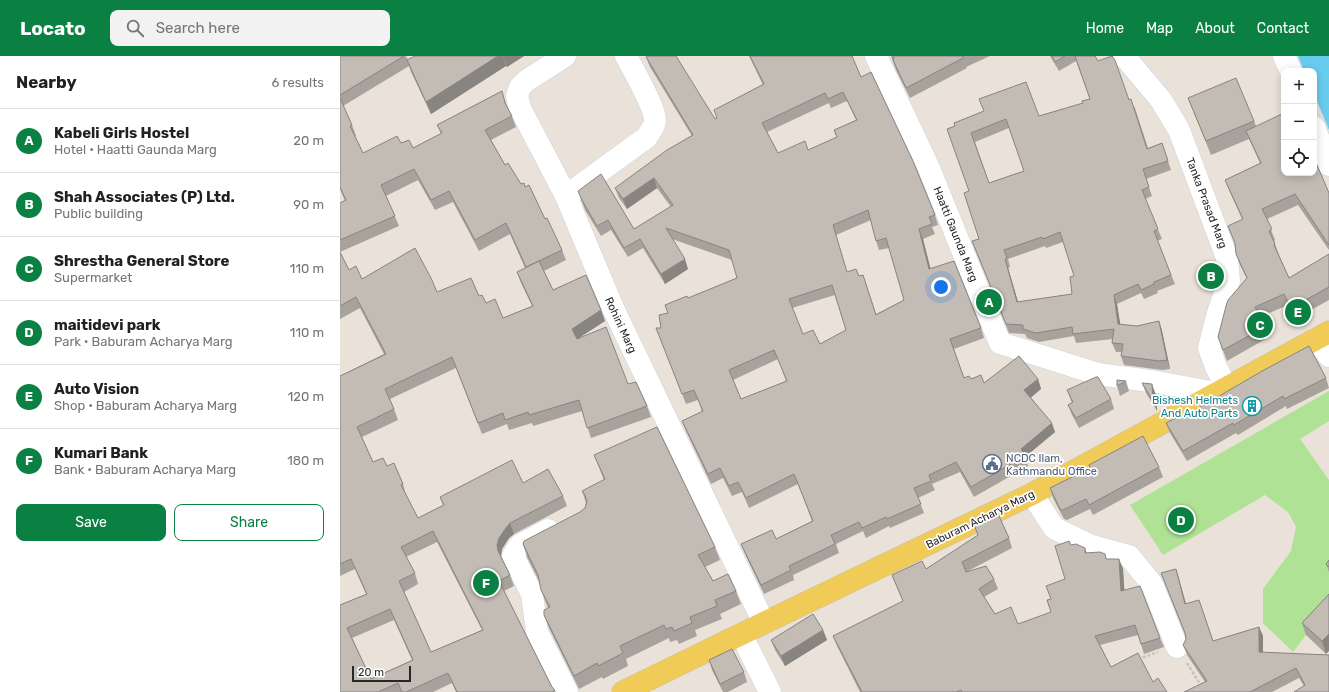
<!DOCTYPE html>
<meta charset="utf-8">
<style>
body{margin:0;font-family:Rubik,sans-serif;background:#f2f2f2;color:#202124}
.controls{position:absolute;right:12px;top:12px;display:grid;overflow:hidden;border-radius:8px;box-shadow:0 2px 10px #0003}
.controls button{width:36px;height:36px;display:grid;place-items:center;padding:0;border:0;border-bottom:1px solid #e0e0e0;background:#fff;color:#202124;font:20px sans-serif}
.scale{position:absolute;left:12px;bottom:10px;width:59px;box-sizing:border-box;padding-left:4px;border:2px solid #272727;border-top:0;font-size:11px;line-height:14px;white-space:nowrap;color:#272727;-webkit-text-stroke:3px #fff;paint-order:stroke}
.you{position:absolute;left:601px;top:231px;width:14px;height:14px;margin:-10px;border:3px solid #fff;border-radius:50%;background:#1a73e8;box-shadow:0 0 0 6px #1a73e833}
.badge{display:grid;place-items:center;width:26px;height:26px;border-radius:50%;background:#0b8043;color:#fff;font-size:13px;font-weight:700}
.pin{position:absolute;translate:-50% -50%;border:2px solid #fff;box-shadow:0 1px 4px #0006}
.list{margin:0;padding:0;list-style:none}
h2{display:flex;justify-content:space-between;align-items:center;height:52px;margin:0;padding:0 16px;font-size:17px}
h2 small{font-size:13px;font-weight:400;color:#757577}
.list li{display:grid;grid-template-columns:26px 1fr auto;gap:12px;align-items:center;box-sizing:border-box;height:64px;padding:0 16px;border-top:1px solid #e0e0e0}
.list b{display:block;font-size:15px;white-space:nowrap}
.list p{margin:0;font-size:13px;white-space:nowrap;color:#757577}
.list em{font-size:13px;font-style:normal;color:#757577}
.actions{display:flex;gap:8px;padding:12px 16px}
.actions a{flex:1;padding:9px 0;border:1px solid #0b8043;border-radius:8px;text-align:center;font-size:14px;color:#0b8043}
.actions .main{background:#0b8043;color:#fff}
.icon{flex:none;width:22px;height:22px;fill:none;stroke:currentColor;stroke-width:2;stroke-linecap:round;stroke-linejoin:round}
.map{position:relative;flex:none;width:989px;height:636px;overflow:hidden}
header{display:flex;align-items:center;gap:24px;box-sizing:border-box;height:56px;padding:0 20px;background:#0b8043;color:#fff}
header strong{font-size:19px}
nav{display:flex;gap:22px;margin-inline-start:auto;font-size:14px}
.search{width:280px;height:36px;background:#f2f2f2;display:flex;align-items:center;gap:10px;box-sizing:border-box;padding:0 14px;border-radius:8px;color:#757577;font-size:15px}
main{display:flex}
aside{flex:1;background:#fff}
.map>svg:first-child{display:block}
.green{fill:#afe294}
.water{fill:#69ccee}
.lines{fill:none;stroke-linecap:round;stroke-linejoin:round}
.minor-casing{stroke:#ced1e1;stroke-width:23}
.major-casing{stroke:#c3c3c3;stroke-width:23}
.path{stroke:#c3c3c3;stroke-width:2.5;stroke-dasharray:3 2;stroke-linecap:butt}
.minor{stroke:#fff;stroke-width:22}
.major{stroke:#f0cb57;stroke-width:22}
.wall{fill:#a7a29c;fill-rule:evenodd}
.shaded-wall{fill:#88847f}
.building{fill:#c2bcb5;stroke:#88847f;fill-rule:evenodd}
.labels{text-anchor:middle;stroke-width:3.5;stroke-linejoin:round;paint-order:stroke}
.street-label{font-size:11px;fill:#272727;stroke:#fff}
.culture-label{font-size:11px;fill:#0d838f;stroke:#fff;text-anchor:end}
.service-label{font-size:11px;fill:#4e5e75;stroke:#fff;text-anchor:start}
</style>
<header>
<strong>Locato</strong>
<div class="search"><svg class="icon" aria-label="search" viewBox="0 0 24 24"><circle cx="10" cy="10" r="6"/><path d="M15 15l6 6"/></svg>Search here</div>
<nav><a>Home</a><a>Map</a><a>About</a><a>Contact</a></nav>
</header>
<main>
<aside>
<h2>Nearby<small>6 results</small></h2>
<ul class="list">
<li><span class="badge">A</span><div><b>Kabeli Girls Hostel</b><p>Hotel · Haatti Gaunda Marg</p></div><em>20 m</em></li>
<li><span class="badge">B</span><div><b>Shah Associates (P) Ltd.</b><p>Public building</p></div><em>90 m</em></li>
<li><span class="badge">C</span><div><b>Shrestha General Store</b><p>Supermarket</p></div><em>110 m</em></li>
<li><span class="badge">D</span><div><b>maitidevi park</b><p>Park · Baburam Acharya Marg</p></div><em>110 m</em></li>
<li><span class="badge">E</span><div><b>Auto Vision</b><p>Shop · Baburam Acharya Marg</p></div><em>120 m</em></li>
<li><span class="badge">F</span><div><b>Kumari Bank</b><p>Bank · Baburam Acharya Marg</p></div><em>180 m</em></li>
</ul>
<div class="actions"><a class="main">Save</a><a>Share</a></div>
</aside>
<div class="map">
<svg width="989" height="636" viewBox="0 0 989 636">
<rect width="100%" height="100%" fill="#eae2d8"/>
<!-- green -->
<path class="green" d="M 989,335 L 989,365 L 960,383 L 989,424 L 989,555 L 966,579 L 953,596 L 923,567 L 923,533 L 951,495 L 956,471 L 948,456 L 925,439 L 823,499 L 790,449 Z"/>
<!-- water -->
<path class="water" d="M 958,0 L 989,0 L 989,74 L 974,38 L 974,15 L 964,15 Z"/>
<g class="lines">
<defs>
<g id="minor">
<path d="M 225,0 L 186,25 L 180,31 L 177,40 L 180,52 L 226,140 L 273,252 L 424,567"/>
<path d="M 536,0 L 588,110 L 660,287 L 758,318 L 817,326 L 876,337"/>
<path d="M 784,0 L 821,44 L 839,74 L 887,202 L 889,225 L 878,257 L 869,292 L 876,311 L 886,331"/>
<path d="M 944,0 L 951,15"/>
<path d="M 974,71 L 989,109"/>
<path d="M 226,140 L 307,81 C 310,75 315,71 315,64 C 315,52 293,13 286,0"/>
<path d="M 976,283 L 989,300"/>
<path d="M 692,438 L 714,472 L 749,489 L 789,500 L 812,528 L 837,591"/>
<path d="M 208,474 L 180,489 L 173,500 L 192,538 L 197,576 L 227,636"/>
<path d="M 401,578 L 430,636"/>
</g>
<path id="major" d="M 283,636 L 424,567 L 692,438 L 989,276"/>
</defs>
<!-- minor casing -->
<use href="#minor" class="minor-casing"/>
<!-- major casing -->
<use href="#major" class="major-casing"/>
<!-- path -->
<g class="path">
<path d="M 798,603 L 818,596"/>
<path d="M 847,607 L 865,636"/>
</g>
<!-- minor -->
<use href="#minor" class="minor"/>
<!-- major -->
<use href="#major" class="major"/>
</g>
<!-- wall -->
<g class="wall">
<path d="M 0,0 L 66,0 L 68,4 L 75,0 L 184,0 L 167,11 L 166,10 L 91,58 L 71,16 L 69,10 L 3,50 L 12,69 L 16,80 L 15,80 L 23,97 L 61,87 L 73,92 L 101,78 L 97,69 L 162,35 L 167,51 L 172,60 L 176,71 L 151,84 L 165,109 L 181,128 L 185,131 L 205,163 L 222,194 L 226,204 L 204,215 L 213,234 L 261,254 L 265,265 L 238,282 L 288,328 L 307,350 L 311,361 L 251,382 L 242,355 L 193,370 L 192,367 L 169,374 L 167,368 L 142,378 L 116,312 L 50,343 L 54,353 L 58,364 L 22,381 L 33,406 L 47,410 L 63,428 L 66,439 L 78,462 L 103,449 L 100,441 L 183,427 L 223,440 L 227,450 L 174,478 L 169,482 L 162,493 L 161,500 L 170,519 L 174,530 L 164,535 L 212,631 L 216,636 L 116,636 L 112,627 L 93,636 L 0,636 L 0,549 L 26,538 L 15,513 L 0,520 L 0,320 L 44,298 L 20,252 L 0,263 L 0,147 L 5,145 L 0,133 ZM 78,124 L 95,154 L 113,146 L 139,195 L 170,178 L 185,212 L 177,216 L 181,227 L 192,250 L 163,262 L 146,247 L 139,240 L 97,236 L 22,223 L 9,214 L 0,196 L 59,170 L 46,140 ZM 97,486 L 142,574 L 91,596 L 64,536 L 78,528 L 75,517 L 66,501 ZM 54,564 L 72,604 L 31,623 L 12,582 Z"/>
<path d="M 409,0 L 513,0 L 512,1 L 521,21 L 595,159 L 598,169 L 592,171 L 595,178 L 583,183 L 590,212 L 641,272 L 644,282 L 614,293 L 624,322 L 644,327 L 698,323 L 701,333 L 691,341 L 715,376 L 685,401 L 688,410 L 634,441 L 620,416 L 592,428 L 595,434 L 578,442 L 584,457 L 550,472 L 549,470 L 526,482 L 523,475 L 496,488 L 499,497 L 453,519 L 454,524 L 424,538 L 405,498 L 401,488 L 436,483 L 472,465 L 458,428 L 409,452 L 402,436 L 392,440 L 383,422 L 371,428 L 346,375 L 342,365 L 362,356 L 358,344 L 346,348 L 316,272 L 321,272 L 328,257 L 325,249 L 348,242 L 397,222 L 392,204 L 332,183 L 348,213 L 325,228 L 303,192 L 288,201 L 271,174 L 261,180 L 245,154 L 238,135 L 294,173 L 331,151 L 317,132 L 287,153 L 279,142 L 275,132 L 352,80 L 310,11 L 306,1 L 375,63 L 423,29 ZM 507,45 L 516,64 L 494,74 L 497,82 L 468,94 L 438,97 L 427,76 L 489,47 L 491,52 ZM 531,164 L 536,185 L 539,194 L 549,192 L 564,244 L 536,258 L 523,219 L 519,220 L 507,216 L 496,179 ZM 495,239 L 506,274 L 480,288 L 463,278 L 452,252 ZM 438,303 L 446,325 L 401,343 L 393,324 Z"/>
<path d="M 551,0 L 650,0 L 626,11 L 627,12 L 570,42 L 556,14 Z"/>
<path d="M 710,0 L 755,0 L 758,5 L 789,44 L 795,52 L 808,92 L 822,87 L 831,114 L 806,123 L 812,140 L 805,143 L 822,183 L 817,185 L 835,228 L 817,235 L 818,237 L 804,243 L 801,237 L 777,248 L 780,269 L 797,270 L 819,265 L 822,275 L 830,313 L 822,314 L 784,309 L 781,300 L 781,296 L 776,296 L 772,287 L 773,283 L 736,287 L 734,280 L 699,286 L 687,282 L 685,278 L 669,277 L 636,194 L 632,185 L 639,183 L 614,67 L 699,60 L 743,47 L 750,43 L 736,5 L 719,15 ZM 669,72 L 684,115 L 649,127 L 635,86 ZM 723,186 L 734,220 L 732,238 L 678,246 L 668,212 L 670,211 L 668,203 L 705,190 L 706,192 Z"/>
<path d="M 848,42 L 914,65 L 916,70 L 944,117 L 989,137 L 989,194 L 958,149 L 927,163 L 935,184 L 934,185 L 939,199 L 949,222 L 989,198 L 989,244 L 955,263 L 948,249 L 920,261 L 925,271 L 929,281 L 887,305 L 878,281 L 907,223 L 900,209 L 896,198 L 902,163 L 889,134 L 885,124 L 920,107 L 909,83 L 871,99 L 854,57 Z"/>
<path d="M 986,322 L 989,332 L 947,353 L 946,350 L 898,379 L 896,377 L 847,405 L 830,377 L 826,367 L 843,361 Z"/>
<path d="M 786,325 L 789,335 L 780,340 L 777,330 Z"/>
<path d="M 802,327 L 816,339 L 817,355 L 806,337 Z"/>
<path d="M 727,334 L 771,343 L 774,353 L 739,372 L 732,359 L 728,349 L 732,347 Z"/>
<path d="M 254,399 L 375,491 L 380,504 L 365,511 L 373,525 L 396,535 L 401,548 L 380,558 L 382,563 L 355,574 L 357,580 L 339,588 L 337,584 L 330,586 L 329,582 L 286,603 L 288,610 L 263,623 L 262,621 L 239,633 L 209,572 L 204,559 L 208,552 L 206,547 L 201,534 L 199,525 L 187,501 L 183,488 L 240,456 L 245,452 L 246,447 L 242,435 L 264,424 Z"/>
<path d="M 749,409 L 819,411 L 823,421 L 753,459 L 750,453 L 727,464 L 724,463 L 713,442 L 710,432 L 750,412 Z"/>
<path d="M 634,469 L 669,482 L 672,492 L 626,516 L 654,523 L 658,533 L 644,541 L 655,558 L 678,568 L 711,556 L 711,543 L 725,523 L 731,489 L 745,492 L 747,497 L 767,503 L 779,503 L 783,513 L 784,534 L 820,582 L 824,591 L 804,598 L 798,579 L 760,589 L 771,611 L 813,626 L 827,636 L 520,636 L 497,590 L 493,580 L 563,545 L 552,519 L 586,513 L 638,480 Z"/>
<path d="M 989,504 L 989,516 L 986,508 Z"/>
<path d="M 836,513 L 839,523 L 846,547 L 873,585 L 919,571 L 923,580 L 923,597 L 989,599 L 989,636 L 964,630 L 959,622 L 932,636 L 844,636 L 865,626 L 847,599 L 843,589 L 846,583 L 845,578 L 821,517 Z"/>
<path d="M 989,538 L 986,598 L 966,579 L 962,567 Z"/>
<path d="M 483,574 L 487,584 L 445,610 L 435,594 L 431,584 Z"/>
<path d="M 369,604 L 404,616 L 407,626 L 388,636 L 383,636 L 372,614 Z"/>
</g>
<!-- shaded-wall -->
<g class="shaded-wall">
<path d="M 158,0 L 163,0 L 166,10 L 91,58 L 86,46 Z"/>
<path d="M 163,0 L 184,0 L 167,11 Z"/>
<path d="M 314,122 L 317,132 L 287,153 L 283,143 Z"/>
<path d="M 579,173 L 583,183 L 593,222 L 589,213 Z"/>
<path d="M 345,203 L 348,213 L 325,228 L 321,218 Z"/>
<path d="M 665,203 L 668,212 L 681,256 L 677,246 Z"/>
<path d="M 774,239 L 777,248 L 782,278 L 778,268 Z"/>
<path d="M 261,254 L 265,265 L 236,284 L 232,273 Z"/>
<path d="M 819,265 L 822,275 L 830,313 L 827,304 Z"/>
<path d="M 698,323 L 701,333 L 688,344 L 684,334 Z"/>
<path d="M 812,328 L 816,339 L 817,355 L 813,345 Z"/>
<path d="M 712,367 L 715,376 L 685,401 L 681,393 Z"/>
<path d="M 170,467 L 174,478 L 169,482 L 162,493 L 161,500 L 158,495 L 157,489 L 159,482 L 166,472 Z"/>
<path d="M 779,503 L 783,513 L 785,544 L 781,535 Z"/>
<path d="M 836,513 L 839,523 L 848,557 L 845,548 Z"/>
<path d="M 919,571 L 923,580 L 923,606 L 919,596 Z"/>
<path d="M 483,574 L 487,584 L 445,610 L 441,600 Z"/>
<path d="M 989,578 L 989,595 L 986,598 L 982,585 Z"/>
</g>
<!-- building -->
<g class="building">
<path d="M 0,0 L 64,0 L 0,39 Z"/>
<path d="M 75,0 L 158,0 L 86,46 L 67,4 Z"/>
<path d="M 308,0 L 336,0 L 375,63 L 377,62 L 374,54 L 424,28 L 410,0 L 512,0 L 521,21 L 531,16 L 573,105 L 595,159 L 589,161 L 592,168 L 579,173 L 589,213 L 614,205 L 641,272 L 610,283 L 624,322 L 629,320 L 631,323 L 641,319 L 644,327 L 679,300 L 698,323 L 684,334 L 712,367 L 681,393 L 685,400 L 631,431 L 616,406 L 589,419 L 591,425 L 574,432 L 581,448 L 547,463 L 546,461 L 522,472 L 519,466 L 491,479 L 495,488 L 449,510 L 451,514 L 421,529 L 401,488 L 432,474 L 436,483 L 473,465 L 454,418 L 406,442 L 398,426 L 389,430 L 380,412 L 368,418 L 342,365 L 363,355 L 354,334 L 342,338 L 316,272 L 321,272 L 319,259 L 328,257 L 325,249 L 347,240 L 348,242 L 397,222 L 389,194 L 326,172 L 345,203 L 321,218 L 300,183 L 284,192 L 268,164 L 257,170 L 242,144 L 238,135 L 261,118 L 294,173 L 333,149 L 314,122 L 283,143 L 275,132 L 327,94 L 353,79 L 306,1 ZM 503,36 L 517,64 L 494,74 L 497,81 L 468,94 L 465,85 L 438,97 L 422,67 L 485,37 L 488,43 ZM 528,154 L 536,185 L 546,182 L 564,244 L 536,259 L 523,219 L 519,220 L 516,213 L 507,216 L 493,169 ZM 492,229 L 506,274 L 480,288 L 473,274 L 463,278 L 449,243 ZM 434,294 L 447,325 L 401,343 L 389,314 Z"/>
<path d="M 553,0 L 624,0 L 622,1 L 623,2 L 566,32 L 553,4 L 554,3 Z"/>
<path d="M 712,0 L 725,0 L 715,6 Z"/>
<path d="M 735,0 L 755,0 L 758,5 L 772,0 L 775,4 L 789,44 L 791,43 L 807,93 L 822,87 L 828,105 L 803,113 L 809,131 L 802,134 L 818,173 L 814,175 L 831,219 L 814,226 L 814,228 L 801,234 L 798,228 L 774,239 L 778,268 L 797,270 L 819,265 L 827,304 L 819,305 L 781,300 L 783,288 L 772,287 L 774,273 L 733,278 L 732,271 L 696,277 L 683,273 L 683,269 L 666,268 L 632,185 L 639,183 L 624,137 L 629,135 L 607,73 L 615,70 L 614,67 L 644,55 L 639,43 L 686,26 L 699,60 L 743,47 L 742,45 L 750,43 ZM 666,63 L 684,115 L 649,127 L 631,77 ZM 720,176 L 734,220 L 730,221 L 732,238 L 677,246 L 665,203 L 667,202 L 664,194 L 702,181 L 703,183 Z"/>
<path d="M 896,22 L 914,65 L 866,85 L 848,42 Z"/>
<path d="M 162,35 L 165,47 L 172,60 L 145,74 L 165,109 L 168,107 L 181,128 L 184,127 L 185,131 L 189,129 L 205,163 L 207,162 L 222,194 L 186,211 L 166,167 L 135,184 L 109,135 L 91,144 L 74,113 L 41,129 L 55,160 L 0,184 L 0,147 L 6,144 L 0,131 L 0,42 L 12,69 L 10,70 L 23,97 L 57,80 L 61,87 L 69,84 L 73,92 L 102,77 L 97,69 Z"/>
<path d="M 944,57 L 944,117 L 974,117 L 974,111 L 977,109 L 989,137 L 989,189 L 955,138 L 922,153 L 932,173 L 929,175 L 935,188 L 934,189 L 949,222 L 989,198 L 989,231 L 951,252 L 944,238 L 915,251 L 925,271 L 883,294 L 878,281 L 886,250 L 888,244 L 907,222 L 896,198 L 895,187 L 888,170 L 903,163 L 885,124 L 921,107 L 906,75 Z"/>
<path d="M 75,192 L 91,222 L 97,236 L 131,222 L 139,240 L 142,239 L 146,247 L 155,243 L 163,262 L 193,250 L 177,216 L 199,205 L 213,234 L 246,219 L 261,254 L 232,273 L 237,283 L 266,271 L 288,328 L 296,326 L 307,350 L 247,372 L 239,344 L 189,359 L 188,356 L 165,364 L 163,357 L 138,367 L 112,301 L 45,333 L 54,353 L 17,371 L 33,406 L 43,402 L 47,410 L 54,407 L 63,428 L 61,429 L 78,462 L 104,449 L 100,441 L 172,404 L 183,427 L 208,413 L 223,440 L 170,467 L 166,472 L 159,482 L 157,489 L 158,495 L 170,519 L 159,525 L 212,631 L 215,634 L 212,636 L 117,636 L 108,617 L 66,636 L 62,636 L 58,627 L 38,636 L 0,636 L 0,549 L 27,538 L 11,503 L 0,508 L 0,320 L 46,298 L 16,241 L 0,250 L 0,196 L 9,214 L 16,210 L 22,223 ZM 93,475 L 143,574 L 91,596 L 59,525 L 75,517 L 61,491 ZM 50,553 L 73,604 L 31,623 L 7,572 Z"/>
<path d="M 969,290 L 986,322 L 944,343 L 943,340 L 894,369 L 893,367 L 843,395 L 826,367 L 842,359 L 843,361 L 924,314 Z"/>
<path d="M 756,321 L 758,321 L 771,343 L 736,362 L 728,349 L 733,346 L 727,334 Z"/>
<path d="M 777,324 L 786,325 L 777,330 Z"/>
<path d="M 802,327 L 812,328 L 813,345 Z"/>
<path d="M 317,371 L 375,491 L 358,499 L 373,525 L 388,518 L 396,535 L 375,544 L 377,550 L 350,561 L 352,567 L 334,575 L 332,571 L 326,573 L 324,569 L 280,590 L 283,597 L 258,610 L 257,607 L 234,620 L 204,559 L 204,554 L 210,551 L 201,534 L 198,519 L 183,488 L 184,485 L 240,456 L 245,452 L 247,445 L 245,439 L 242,435 L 265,423 L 254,399 Z"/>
<path d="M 803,380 L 819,411 L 749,449 L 746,443 L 723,454 L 720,453 L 710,432 L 750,412 L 749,409 Z"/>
<path d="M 658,458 L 669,482 L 622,506 L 626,516 L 646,510 L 654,523 L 639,533 L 655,558 L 671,551 L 678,568 L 711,556 L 707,544 L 711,543 L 706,530 L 725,523 L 715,490 L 729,485 L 731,489 L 736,488 L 745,492 L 745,497 L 760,496 L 765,498 L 766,503 L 779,503 L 781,535 L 800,530 L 820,582 L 801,588 L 795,569 L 755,580 L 771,611 L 798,597 L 813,626 L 818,622 L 827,636 L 622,636 L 621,634 L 616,636 L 522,636 L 493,580 L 563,545 L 552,519 L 582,505 L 586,513 L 638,479 L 634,469 Z"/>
<path d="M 989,504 L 989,511 L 986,508 Z"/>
<path d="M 836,513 L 845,548 L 859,544 L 873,585 L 919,571 L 919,596 L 989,599 L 989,636 L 954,636 L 965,629 L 956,612 L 910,636 L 844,636 L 867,625 L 843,589 L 846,583 L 845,577 L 821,517 Z"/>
<path d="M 989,538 L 989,578 L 982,585 L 962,567 Z"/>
<path d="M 473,558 L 483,574 L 441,600 L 431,584 Z"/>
<path d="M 392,593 L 404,616 L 380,628 L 369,604 Z"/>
</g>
<!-- icons -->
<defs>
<symbol id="building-ring" viewBox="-11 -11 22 22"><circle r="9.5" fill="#fff" stroke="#0f9aa8" stroke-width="1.5"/><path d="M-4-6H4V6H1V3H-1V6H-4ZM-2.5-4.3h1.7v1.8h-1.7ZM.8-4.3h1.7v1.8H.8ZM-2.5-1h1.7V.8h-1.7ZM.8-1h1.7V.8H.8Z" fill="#0f9aa8"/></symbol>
<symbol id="civic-ring" viewBox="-11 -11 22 22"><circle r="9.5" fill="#fff" stroke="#5c6f8a" stroke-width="1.5"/><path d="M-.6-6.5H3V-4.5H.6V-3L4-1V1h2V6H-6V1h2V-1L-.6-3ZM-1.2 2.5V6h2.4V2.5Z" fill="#5c6f8a"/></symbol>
</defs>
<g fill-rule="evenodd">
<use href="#building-ring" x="901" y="339" width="22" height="22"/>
<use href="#civic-ring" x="641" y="397" width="22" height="22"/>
</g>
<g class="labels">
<!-- street labels -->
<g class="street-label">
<text transform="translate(867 147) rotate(69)" y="4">Tanka Prasad Marg</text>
<text transform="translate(616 178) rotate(68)" y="4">Haatti Gaunda Marg</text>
<text transform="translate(281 269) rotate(65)" y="4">Rohini Marg</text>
<text transform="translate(640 463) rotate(-26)" y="4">Baburam Acharya Marg</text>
</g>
<!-- culture labels -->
<g class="culture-label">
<text x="898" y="348">Bishesh Helmets<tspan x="898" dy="13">And Auto Parts</tspan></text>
</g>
<!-- service labels -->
<g class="service-label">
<text x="666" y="406">NCDC Ilam,<tspan x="666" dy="13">Kathmandu Office</tspan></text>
</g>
</g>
</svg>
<div class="controls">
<button>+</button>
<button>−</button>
<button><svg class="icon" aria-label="locate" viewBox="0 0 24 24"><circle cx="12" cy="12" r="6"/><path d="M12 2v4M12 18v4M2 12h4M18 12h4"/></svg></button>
</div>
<div class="scale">20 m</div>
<div class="you"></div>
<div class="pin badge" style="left:649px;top:246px">A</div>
<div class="pin badge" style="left:871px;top:220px">B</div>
<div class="pin badge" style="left:920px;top:269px">C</div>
<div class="pin badge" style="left:841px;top:464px">D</div>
<div class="pin badge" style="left:958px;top:256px">E</div>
<div class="pin badge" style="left:146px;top:527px">F</div>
</div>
</main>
